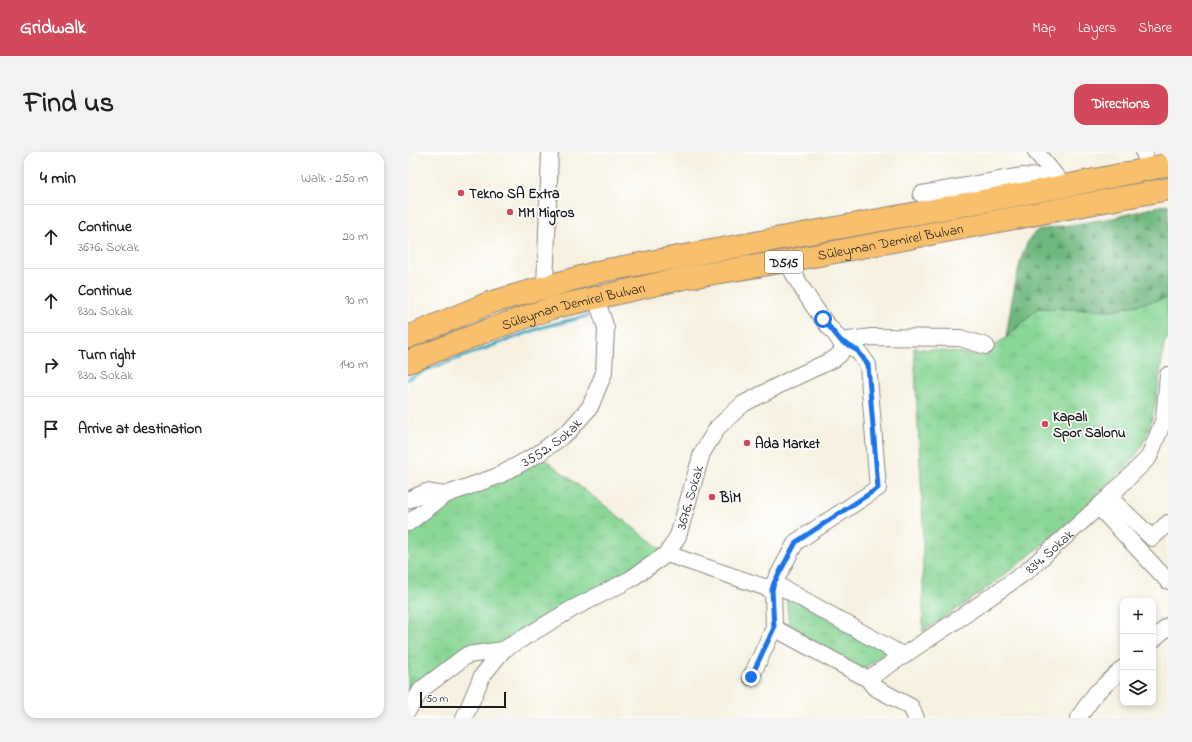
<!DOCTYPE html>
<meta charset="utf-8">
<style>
body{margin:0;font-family:"Indie Flower",sans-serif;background:#f2f2f2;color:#202124}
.controls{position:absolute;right:12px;bottom:12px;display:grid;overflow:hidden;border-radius:8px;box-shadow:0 2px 6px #0003}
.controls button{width:36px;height:36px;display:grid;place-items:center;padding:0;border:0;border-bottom:1px solid #e0e0e0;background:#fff;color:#202124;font:20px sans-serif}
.scale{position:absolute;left:12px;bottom:10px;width:86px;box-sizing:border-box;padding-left:4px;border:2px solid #1c1c1c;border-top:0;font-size:11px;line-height:14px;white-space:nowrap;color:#1c1c1c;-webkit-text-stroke:3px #fff;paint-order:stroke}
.stop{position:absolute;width:12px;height:12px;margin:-9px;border:3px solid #1a73e8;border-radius:50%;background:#fff}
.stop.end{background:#1a73e8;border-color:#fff;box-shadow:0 1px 4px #0008}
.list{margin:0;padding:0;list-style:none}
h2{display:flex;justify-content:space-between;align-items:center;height:52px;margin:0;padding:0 16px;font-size:17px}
h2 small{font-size:13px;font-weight:400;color:#757577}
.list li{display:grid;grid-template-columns:26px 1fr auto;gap:12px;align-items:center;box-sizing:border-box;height:64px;padding:0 16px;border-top:1px solid #e0e0e0}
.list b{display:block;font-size:15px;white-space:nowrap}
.list p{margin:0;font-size:13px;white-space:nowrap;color:#757577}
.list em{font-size:13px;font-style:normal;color:#757577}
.icon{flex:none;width:22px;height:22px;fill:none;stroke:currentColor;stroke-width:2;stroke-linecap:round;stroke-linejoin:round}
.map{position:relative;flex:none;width:760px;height:566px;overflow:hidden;border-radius:12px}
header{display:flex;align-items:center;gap:24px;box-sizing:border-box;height:56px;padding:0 20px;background:#d1495b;color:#fff}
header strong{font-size:19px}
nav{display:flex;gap:22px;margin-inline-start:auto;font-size:14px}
.intro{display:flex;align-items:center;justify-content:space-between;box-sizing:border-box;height:96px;padding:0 24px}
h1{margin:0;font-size:28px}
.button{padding:10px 18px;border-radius:12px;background:#d1495b;color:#fff;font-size:14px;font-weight:700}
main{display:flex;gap:24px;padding:0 24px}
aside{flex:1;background:#fff;border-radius:12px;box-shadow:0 2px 6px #0003}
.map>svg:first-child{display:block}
.grass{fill:url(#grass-tufts);stroke:#527958}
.forest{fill:url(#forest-firs);stroke:#456a4d}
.park{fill:url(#park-crowns);stroke:#527958}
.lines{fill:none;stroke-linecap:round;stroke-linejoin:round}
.stream{stroke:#3fa8bf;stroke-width:3.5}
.minor-casing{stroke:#89867e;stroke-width:18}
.highway-casing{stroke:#89867e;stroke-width:24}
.minor{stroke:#fff;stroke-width:16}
.highway{stroke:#f8bf6c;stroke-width:22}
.route{stroke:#1a73e8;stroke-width:5}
.poi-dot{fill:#d1495b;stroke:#fff;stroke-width:1.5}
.labels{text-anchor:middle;stroke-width:3.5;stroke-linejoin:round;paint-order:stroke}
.shield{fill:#fff;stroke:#606060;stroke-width:1}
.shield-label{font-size:13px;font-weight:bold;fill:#1c1c1c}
.poi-label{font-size:14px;font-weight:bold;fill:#1c1c1c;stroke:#fff;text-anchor:start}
.street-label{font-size:14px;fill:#1c1c1c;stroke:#fff}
</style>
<header>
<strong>Gridwalk</strong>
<nav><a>Map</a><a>Layers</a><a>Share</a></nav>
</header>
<div class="intro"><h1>Find us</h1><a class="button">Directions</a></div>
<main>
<aside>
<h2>4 min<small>Walk · 250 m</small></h2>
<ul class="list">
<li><svg class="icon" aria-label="ahead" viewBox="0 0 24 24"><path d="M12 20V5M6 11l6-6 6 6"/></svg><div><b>Continue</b><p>3676. Sokak</p></div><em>20 m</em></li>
<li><svg class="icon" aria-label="ahead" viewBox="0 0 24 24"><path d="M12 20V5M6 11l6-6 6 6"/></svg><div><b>Continue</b><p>830. Sokak</p></div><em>90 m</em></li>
<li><svg class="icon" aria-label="right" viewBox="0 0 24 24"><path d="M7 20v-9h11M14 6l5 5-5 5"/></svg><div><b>Turn right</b><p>830. Sokak</p></div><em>140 m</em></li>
<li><svg class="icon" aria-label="arrive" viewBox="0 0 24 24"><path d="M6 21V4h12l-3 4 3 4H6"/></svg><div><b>Arrive at destination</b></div></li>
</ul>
</aside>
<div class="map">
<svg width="760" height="566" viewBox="0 0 760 566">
<defs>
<pattern id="grass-tufts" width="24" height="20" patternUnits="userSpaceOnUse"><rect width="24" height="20" fill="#89d695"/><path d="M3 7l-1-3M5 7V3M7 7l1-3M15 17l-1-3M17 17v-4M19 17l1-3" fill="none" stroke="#76b780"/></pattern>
<pattern id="forest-firs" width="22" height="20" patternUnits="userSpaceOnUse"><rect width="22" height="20" fill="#6eb77e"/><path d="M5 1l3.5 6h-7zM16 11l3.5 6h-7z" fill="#5a9466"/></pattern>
<pattern id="park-crowns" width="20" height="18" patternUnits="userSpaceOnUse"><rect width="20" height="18" fill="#89d695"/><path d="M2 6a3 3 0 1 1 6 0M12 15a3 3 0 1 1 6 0" fill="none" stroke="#76b780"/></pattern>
</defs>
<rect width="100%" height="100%" fill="#fff"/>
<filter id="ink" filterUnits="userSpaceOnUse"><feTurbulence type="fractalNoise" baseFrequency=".025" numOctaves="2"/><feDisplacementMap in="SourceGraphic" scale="8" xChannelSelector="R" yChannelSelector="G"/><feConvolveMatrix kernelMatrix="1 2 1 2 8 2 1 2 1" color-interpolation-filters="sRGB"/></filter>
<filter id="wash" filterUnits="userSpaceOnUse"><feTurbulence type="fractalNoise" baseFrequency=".012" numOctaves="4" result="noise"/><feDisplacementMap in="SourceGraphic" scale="16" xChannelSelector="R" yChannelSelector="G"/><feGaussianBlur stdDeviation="0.9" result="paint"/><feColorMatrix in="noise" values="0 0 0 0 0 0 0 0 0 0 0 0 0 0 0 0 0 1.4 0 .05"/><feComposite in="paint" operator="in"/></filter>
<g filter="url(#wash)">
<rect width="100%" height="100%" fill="#f6f1e1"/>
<!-- grass -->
<g class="grass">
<path d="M 760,146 L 760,186 L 756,191 C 751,226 749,265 732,297 C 724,310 707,326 695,337 C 641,392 579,438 515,480 L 515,365 L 506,196 L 571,203 L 598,186 L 630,156 L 705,158 Z"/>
<path d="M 130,302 L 259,402 L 95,498 L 59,503 L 0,558 L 0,371 Z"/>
</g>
<!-- forest -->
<path class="forest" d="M 760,52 L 760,146 L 705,158 L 630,156 L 598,186 C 601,165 611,95 625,82 C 627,79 633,78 636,77 L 704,66 Z"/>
<!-- park -->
<path class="park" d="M 378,443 L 479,500 L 454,518 L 385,481 L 381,474 Z"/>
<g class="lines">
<!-- stream -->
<path class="stream" d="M 0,227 L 18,218 L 135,175 L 179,164"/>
</g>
</g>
<g filter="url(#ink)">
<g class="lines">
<defs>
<g id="minor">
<path d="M 628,0 L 653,30"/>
<path d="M 736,0 L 741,17"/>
<path d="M 513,42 L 613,24 L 648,25"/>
<path d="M 137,135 L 142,0"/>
<path d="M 433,189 L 464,185 L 552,186 L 578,194"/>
<path d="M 701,345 L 744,386 L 760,371"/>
<path d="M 0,348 L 18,340 L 37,343"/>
<path d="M 691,355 L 760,429"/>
<path id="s1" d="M 0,371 L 37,343 L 90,324 L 130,302 L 161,279 L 182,255 L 196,221 L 198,176 L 188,146"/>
<path d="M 259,402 L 365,438"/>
<path d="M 366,431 L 496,504"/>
<path d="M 366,476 L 460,527 L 466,535 L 503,555 L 508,566"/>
<path d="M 745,488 L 760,474"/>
<path d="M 343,525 L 366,476 L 365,438 L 366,431 L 388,390 L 470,336 L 460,213 L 450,199 L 433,189"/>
<path id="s2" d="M 460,527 L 555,464 L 619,419 L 701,345 L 741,305 L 756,267 L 760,223"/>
<path d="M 0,558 L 14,537 L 59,503 L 95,498"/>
<path id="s3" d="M 56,566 L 74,524 L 95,498 L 164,457 L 221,428 L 259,402 L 270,384 L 294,301 L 310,275 L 335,252 L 381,228 L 426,207 L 432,202 L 435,196 C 432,184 421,176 414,166 C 401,148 389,129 379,109"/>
<path d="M 670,566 L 688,541 L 715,516"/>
</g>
<g id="highway">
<path d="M 0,185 L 81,151 L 194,119 L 657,34 L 741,17 L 760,12"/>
<path id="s4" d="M 0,210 L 83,177 L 147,155 L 276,126 L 379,109 L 760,37"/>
</g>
</defs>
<!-- minor casing -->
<use href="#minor" class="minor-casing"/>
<!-- highway casing -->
<use href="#highway" class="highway-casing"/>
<!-- minor -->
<use href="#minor" class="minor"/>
<!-- highway -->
<use href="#highway" class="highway"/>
</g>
</g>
<g class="lines" filter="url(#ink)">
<!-- route -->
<path class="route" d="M 343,525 L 366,476 L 364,438 L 366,431 L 388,390 L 470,336 L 460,213 L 450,199 L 433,189 L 415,167"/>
</g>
<!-- markers -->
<g class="poi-dot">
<circle cx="53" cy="41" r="4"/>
<circle cx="102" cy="60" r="4"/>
<circle cx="637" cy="272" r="4"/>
<circle cx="339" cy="291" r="4"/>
<circle cx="304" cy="345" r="4"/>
</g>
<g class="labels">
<!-- shield labels -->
<rect class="shield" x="357" y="99" width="38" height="22" rx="3"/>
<g class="shield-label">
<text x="376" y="115">D515</text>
</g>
<!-- poi labels -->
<g class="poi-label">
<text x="61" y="46">Tekno SA Extra</text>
<text x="110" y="65">MM Migros</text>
<text x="645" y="269">Kapalı<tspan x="645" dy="16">Spor Salonu</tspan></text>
<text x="347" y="296">Ada Market</text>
<text x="312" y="350">BİM</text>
</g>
<!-- street labels -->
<g class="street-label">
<text dy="5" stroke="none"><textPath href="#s4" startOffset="499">Süleyman Demirel Bulvarı</textPath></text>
<text dy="5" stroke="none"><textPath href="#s4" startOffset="175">Süleyman Demirel Bulvarı</textPath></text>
<text dy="5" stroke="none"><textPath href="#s1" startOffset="166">3552. Sokak</textPath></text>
<text dy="5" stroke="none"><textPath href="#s3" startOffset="331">3676. Sokak</textPath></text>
<text dy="5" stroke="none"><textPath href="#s2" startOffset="222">834. Sokak</textPath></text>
</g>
</g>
</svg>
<div class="controls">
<button>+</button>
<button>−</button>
<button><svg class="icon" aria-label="layers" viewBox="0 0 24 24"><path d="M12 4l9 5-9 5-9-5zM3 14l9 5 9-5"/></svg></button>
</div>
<div class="scale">50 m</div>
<div class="stop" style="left:415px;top:167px"></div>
<div class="stop end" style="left:343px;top:525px"></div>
</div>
</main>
